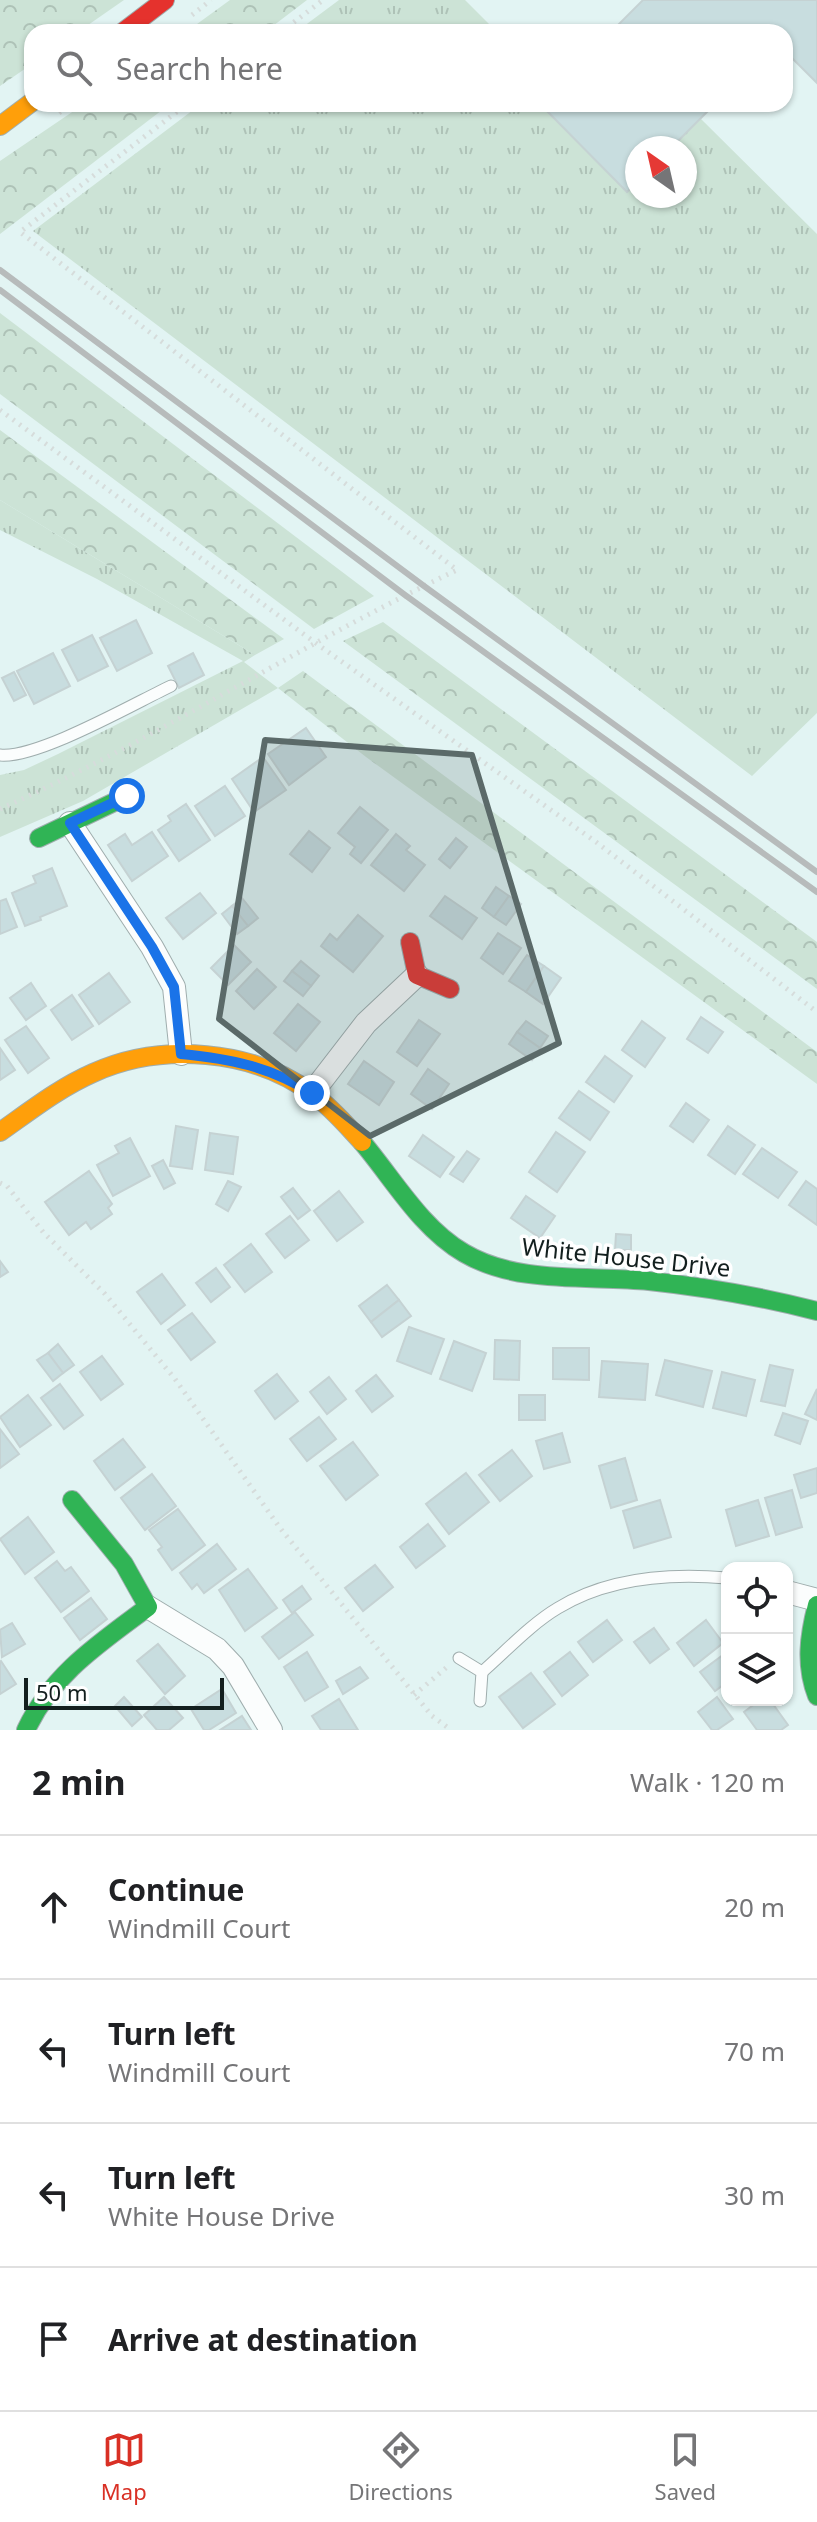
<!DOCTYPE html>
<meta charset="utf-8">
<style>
body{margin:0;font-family:"Noto Sans",sans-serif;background:#f2f2f2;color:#202124}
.controls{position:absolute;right:24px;bottom:24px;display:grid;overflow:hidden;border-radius:16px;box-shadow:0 2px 6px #0004}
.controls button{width:72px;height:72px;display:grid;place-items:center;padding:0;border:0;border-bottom:2px solid #e0e0e0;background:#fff;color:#202124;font:40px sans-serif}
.compass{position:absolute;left:625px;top:136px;width:72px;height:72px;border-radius:50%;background:#fff;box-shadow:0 2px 6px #0004;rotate:326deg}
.scale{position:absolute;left:24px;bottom:20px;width:200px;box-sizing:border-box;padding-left:8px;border:4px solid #131f1e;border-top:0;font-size:22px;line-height:28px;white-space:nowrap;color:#131f1e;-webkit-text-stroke:6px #fff;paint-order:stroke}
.stop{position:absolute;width:24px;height:24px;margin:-18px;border:6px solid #1a73e8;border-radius:50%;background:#fff}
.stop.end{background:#1a73e8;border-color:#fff;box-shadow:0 2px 8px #0008}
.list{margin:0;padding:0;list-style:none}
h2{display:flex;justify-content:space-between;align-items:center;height:104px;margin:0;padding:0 32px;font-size:34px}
h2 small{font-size:26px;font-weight:400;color:#757577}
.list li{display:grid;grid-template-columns:52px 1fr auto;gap:24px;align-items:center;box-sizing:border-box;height:144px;padding:0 32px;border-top:2px solid #e0e0e0}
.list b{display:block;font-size:30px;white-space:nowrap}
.list p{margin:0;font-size:26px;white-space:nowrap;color:#757577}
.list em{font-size:26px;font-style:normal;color:#757577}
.icon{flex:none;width:44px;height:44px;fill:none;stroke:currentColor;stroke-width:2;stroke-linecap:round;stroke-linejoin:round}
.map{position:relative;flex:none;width:817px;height:1730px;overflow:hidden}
.search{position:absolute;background:#fff;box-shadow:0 2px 6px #0004;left:24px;right:24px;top:24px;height:88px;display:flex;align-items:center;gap:20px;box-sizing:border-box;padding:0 28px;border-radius:24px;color:#757577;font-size:30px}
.sheet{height:680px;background:#fff}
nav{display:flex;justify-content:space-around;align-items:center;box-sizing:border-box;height:112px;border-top:2px solid #e0e0e0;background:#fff;font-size:22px;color:#757577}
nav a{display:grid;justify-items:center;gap:4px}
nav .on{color:#d93025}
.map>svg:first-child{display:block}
.grass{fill:url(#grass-tufts)}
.forest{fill:url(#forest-crowns)}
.building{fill:#c8dddf;stroke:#c5d2d3;stroke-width:2}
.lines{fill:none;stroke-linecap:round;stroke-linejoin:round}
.lane-casing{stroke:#9fadad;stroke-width:13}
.street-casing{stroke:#9fadad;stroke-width:24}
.fast-casing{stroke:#9fadad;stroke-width:20}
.slow-casing{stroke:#9fadad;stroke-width:20}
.jam-casing{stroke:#9fadad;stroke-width:20}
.path{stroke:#d6dcdb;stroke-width:5;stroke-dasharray:2 6;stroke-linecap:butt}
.lane{stroke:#fbfdfd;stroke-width:11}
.street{stroke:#fbfdfd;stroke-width:22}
.fast{stroke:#30b455;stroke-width:18}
.slow{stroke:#ff9f0a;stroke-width:18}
.jam{stroke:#e5322d;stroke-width:18}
.rail{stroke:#b7bbbb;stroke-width:6}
.route{stroke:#1a73e8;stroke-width:10}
.marked{fill:#5b6a69;fill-opacity:0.2;stroke:#5b6a69;stroke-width:6;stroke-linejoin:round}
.labels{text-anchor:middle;stroke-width:7;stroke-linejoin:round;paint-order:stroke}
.street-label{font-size:24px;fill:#131f1e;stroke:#fff}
</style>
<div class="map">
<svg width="817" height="1730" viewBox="0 0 817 1730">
<defs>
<pattern id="grass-tufts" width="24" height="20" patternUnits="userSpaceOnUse" patternTransform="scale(2)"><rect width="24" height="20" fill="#cce3d6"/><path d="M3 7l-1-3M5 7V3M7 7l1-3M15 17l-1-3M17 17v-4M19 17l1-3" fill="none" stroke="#aec2b7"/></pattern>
<pattern id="forest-crowns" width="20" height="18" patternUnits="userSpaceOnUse" patternTransform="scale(2)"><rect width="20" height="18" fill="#cce3d6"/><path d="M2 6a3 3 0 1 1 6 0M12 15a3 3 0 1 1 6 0" fill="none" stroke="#aec2b7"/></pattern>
</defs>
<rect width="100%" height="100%" fill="#e2f4f3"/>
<!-- grass -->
<g class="grass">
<path d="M 339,0 L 465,0 L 497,32 L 296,32 Z"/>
<path d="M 201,104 L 540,104 L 627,191 L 637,182 L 637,196 L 685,196 L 685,148 L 671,148 L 701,119 L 817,234 L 817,713 L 752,776 L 33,231 Z"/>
<path d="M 0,500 L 255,655 L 244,662 L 278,688 L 83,801 L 0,837 L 0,775 L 24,770 L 58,754 L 243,661 L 97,579 L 0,530 Z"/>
</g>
<!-- forest -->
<g class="forest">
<path d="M 0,0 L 124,0 L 78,32 L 32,32 L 32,64 L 0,86 Z"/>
<path d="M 230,0 L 307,0 L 265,32 L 186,32 Z"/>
<path d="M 84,104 L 170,104 L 0,234 L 0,161 Z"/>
<path d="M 0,313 L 374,596 L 314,629 L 0,394 Z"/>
<path d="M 0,430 L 284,639 L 255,655 L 0,500 Z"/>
<path d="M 383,622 L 817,942 L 817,989 L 343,641 Z"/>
<path d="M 303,671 L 817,1052 L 817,1084 L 366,757 L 278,688 Z"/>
</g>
<!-- building -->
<g class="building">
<path d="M 643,0 L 817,0 L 817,83 L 785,51 L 785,32 L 611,32 Z"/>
<path d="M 540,104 L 715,104 L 671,148 L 637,148 L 637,182 L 627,192 Z"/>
<path d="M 136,620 L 152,653 L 117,671 L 100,638 Z"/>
<path d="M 92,635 L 108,666 L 78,681 L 62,650 Z"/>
<path d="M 53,653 L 70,686 L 34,704 L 17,671 Z"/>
<path d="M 193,653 L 204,675 L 179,688 L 168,666 Z"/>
<path d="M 14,672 L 26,695 L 14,701 L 2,678 Z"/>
<path d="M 306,728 L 326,757 L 289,785 L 268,754 Z"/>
<path d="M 263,757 L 286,790 L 254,812 L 232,779 Z"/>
<path d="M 225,786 L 245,816 L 215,836 L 195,806 Z"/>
<path d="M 186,804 L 210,840 L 179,861 L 158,830 L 171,821 L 168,816 Z"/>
<path d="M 360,807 L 388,830 L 361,863 L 350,854 L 355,847 L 338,833 Z"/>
<path d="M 309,831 L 330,848 L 312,872 L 290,854 Z"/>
<path d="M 152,832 L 168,856 L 132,881 L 108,845 L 125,834 L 132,845 Z"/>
<path d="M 396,834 L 410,846 L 406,850 L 425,865 L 404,891 L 371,865 Z"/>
<path d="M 456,838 L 467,847 L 450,868 L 439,859 Z"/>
<path d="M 52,868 L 67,906 L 40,917 L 41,920 L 25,926 L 12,893 L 36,883 L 33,876 Z"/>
<path d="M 496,887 L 509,896 L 494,917 L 482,908 Z"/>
<path d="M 200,893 L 216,913 L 183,939 L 166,918 Z"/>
<path d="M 445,896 L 477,918 L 462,939 L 430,916 Z"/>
<path d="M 509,896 L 521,904 L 506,925 L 494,917 Z"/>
<path d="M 242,898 L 258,918 L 248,926 L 232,906 Z"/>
<path d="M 6,899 L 17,927 L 0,934 L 0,901 Z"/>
<path d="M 232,906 L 248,926 L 237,934 L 222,914 Z"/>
<path d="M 358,915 L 383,936 L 353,972 L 321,946 L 330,934 L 337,940 Z"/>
<path d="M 498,933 L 521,948 L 503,974 L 481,958 Z"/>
<path d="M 234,945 L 251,962 L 228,985 L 211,968 Z"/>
<path d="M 527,955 L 544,966 L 526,992 L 509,981 Z"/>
<path d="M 301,961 L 319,976 L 311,986 L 292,971 Z"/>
<path d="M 544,966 L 561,978 L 543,1004 L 526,992 Z"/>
<path d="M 257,969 L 276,987 L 254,1009 L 236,991 Z"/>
<path d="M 292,971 L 311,986 L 303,996 L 284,981 Z"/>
<path d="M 109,973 L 130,1002 L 99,1024 L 79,995 Z"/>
<path d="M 31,983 L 46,1006 L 26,1020 L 10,998 Z"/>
<path d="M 72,995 L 93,1026 L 72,1040 L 51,1010 Z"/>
<path d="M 298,1004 L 320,1022 L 296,1051 L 274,1033 Z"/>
<path d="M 701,1017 L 723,1032 L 708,1053 L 687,1039 Z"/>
<path d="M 419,1020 L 440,1034 L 417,1066 L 397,1052 Z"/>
<path d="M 526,1021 L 548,1036 L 540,1048 L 517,1032 Z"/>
<path d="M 642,1021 L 665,1038 L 645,1067 L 622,1050 Z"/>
<path d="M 26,1026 L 49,1058 L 28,1073 L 5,1040 Z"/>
<path d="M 517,1032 L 540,1048 L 532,1060 L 509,1044 Z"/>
<path d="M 0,1048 L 15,1070 L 0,1080 Z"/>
<path d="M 605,1056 L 632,1076 L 614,1102 L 586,1082 Z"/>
<path d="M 364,1061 L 394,1082 L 379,1105 L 348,1084 Z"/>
<path d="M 428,1069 L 449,1084 L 432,1109 L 411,1094 Z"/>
<path d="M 579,1091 L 609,1112 L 590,1140 L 559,1118 Z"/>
<path d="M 686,1103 L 709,1120 L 693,1142 L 670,1126 Z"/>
<path d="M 176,1126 L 198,1130 L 192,1169 L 170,1166 Z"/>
<path d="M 728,1126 L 755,1145 L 735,1174 L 708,1155 Z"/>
<path d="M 556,1132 L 585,1152 L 557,1192 L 529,1172 Z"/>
<path d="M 210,1133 L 238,1137 L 233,1174 L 205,1170 Z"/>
<path d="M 423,1135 L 454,1157 L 440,1177 L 409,1156 Z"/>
<path d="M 130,1138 L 150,1176 L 113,1196 L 97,1165 L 119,1153 L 115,1146 Z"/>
<path d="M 762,1148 L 797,1172 L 778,1198 L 743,1174 Z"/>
<path d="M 467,1151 L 479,1159 L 463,1182 L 450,1174 Z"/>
<path d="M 163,1160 L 175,1183 L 164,1189 L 152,1166 Z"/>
<path d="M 89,1171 L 112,1204 L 108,1208 L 112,1214 L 91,1229 L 86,1222 L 69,1235 L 45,1202 Z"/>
<path d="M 228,1181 L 241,1187 L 228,1211 L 216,1204 Z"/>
<path d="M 806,1181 L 817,1189 L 817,1225 L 789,1205 Z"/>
<path d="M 293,1188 L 310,1210 L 298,1219 L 281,1197 Z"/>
<path d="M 339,1191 L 363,1222 L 337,1241 L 314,1211 Z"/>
<path d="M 526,1196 L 555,1216 L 540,1238 L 511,1218 Z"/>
<path d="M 290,1216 L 309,1240 L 285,1258 L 266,1234 Z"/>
<path d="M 616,1234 L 631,1235 L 631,1250 L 615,1250 Z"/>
<path d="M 251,1244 L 272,1272 L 245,1292 L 224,1265 Z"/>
<path d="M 0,1261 L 8,1272 L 0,1277 Z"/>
<path d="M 216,1268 L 230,1287 L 211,1302 L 196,1283 Z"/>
<path d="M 162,1274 L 185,1305 L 161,1324 L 137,1292 Z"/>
<path d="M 387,1285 L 399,1300 L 371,1322 L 359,1306 Z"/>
<path d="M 399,1300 L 411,1316 L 382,1337 L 371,1322 Z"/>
<path d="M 192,1313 L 215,1342 L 191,1360 L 168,1330 Z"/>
<path d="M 409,1327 L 444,1339 L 431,1374 L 397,1361 Z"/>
<path d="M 495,1340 L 520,1341 L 519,1380 L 494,1379 Z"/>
<path d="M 454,1341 L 486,1353 L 472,1391 L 440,1379 Z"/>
<path d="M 58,1344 L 74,1365 L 63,1373 L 48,1353 Z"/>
<path d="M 553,1348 L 589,1348 L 589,1380 L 553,1379 Z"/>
<path d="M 48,1353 L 63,1373 L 53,1381 L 37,1360 Z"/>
<path d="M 102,1356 L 123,1384 L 101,1400 L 80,1372 Z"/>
<path d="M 665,1360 L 712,1371 L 703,1407 L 656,1395 Z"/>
<path d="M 602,1361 L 648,1364 L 645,1400 L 599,1397 Z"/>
<path d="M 770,1365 L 793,1370 L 785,1406 L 761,1401 Z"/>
<path d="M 722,1372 L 755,1380 L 746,1416 L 713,1408 Z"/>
<path d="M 277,1374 L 298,1401 L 275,1419 L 255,1391 Z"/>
<path d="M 376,1375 L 393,1396 L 372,1412 L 356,1391 Z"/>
<path d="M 329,1377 L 346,1399 L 327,1414 L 310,1392 Z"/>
<path d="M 60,1384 L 83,1415 L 64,1429 L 41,1398 Z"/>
<path d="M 817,1389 L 817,1420 L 805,1414 Z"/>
<path d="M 28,1395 L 51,1425 L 20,1447 L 0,1417 Z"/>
<rect x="519" y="1395" width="26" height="25"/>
<path d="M 783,1413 L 808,1421 L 800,1444 L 775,1435 Z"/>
<path d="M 319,1417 L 336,1439 L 307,1461 L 290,1439 Z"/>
<path d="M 0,1429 L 19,1454 L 0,1468 Z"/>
<path d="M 562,1433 L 570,1462 L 544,1469 L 536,1441 Z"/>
<path d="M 123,1439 L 145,1467 L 115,1490 L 94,1461 Z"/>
<path d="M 353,1442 L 378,1475 L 346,1500 L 320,1466 Z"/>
<path d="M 512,1450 L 532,1476 L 500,1501 L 479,1475 Z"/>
<path d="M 625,1458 L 637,1500 L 611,1508 L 599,1466 Z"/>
<path d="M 817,1468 L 817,1493 L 801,1498 L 794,1475 Z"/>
<path d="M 466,1473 L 489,1502 L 449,1534 L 426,1504 Z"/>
<path d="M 152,1474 L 176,1506 L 145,1530 L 121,1498 Z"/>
<path d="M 792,1490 L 802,1527 L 776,1535 L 765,1498 Z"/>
<path d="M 660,1500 L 671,1537 L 634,1548 L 623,1511 Z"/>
<path d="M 758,1500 L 769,1536 L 736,1546 L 726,1510 Z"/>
<path d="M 178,1509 L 205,1545 L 172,1570 L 158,1550 L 162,1547 L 149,1530 Z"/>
<path d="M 28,1517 L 54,1552 L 25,1574 L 0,1539 Z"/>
<path d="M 428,1524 L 445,1546 L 416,1568 L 400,1547 Z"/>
<path d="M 217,1544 L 236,1569 L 204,1593 L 197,1584 L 192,1589 L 180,1573 Z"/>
<path d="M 57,1561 L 65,1571 L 71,1567 L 89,1591 L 61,1612 L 35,1578 Z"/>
<path d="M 375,1565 L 393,1587 L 363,1611 L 345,1588 Z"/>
<path d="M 248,1569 L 277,1608 L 245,1631 L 219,1590 Z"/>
<path d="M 302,1586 L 311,1599 L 292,1613 L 283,1600 Z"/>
<path d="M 91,1598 L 107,1619 L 80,1640 L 64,1618 Z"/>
<path d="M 295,1612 L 313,1635 L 279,1659 L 262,1637 Z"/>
<path d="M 607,1620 L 622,1640 L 593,1662 L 578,1642 Z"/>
<path d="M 706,1620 L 723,1643 L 694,1666 L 677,1643 Z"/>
<path d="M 12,1623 L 25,1644 L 2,1657 L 0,1630 Z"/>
<path d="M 654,1628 L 669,1649 L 650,1663 L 634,1642 Z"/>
<path d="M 158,1644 L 185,1676 L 165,1694 L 137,1661 Z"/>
<path d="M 307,1652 L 328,1687 L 305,1701 L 284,1667 Z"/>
<path d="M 570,1652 L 588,1675 L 562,1696 L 544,1672 Z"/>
<path d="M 727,1652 L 727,1682 L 715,1691 L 700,1672 Z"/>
<path d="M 1,1661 L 16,1684 L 0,1694 L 0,1662 Z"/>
<path d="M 360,1667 L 368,1678 L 343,1694 L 336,1681 Z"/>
<path d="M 531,1673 L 555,1704 L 523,1728 L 499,1697 Z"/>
<path d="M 222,1689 L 236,1713 L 209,1730 L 204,1730 L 191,1709 Z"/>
<path d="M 124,1697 L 142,1717 L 132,1726 L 115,1706 Z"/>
<path d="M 164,1697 L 183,1718 L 169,1730 L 157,1730 L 144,1715 Z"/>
<path d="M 717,1697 L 733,1719 L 717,1730 L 712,1730 L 698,1712 Z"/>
<path d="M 339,1699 L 358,1730 L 321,1730 L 312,1716 Z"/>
<path d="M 760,1700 L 770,1700 L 788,1725 L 781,1730 L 757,1730 L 744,1712 Z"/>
<path d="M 242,1716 L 251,1730 L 220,1730 Z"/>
</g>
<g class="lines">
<defs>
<g id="lane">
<path d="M 0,755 C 37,759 133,704 171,686"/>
<path d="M 459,1658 L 482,1672 L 480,1701"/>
<path d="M 482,1672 C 506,1651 531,1624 558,1608 C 609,1577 670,1573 727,1578"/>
</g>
<g id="street">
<path d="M 70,823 L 152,947 L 174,987 L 181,1054"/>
<path d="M 312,1093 L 366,1023 L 417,975"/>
<path d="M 787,1592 L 817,1600"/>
<path d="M 148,1607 L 217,1649 L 233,1666 L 271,1730"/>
</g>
<g id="fast">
<path d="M 39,838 L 127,796"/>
<path d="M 362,1142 C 394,1180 421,1228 464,1253 C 518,1285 590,1275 649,1281 C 706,1287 762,1297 817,1311"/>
<path d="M 817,1605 C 809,1636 805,1665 817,1696"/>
<path d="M 26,1730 C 52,1674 100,1643 148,1607 L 124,1564 L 72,1500"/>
</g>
<g id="slow">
<path d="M 0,126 L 32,102"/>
<path d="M 0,1132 C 30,1111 59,1088 93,1073 C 161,1042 254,1049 314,1095 C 332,1108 347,1126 362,1142"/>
</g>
<g id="jam">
<path d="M 123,32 L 165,0"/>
<path d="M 410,942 L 417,975 L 450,989"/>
</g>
</defs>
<!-- lane casing -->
<use href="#lane" class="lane-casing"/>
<!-- street casing -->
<use href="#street" class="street-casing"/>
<!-- fast casing -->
<use href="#fast" class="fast-casing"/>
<!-- slow casing -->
<use href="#slow" class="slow-casing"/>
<!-- jam casing -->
<use href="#jam" class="jam-casing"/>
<!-- path -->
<g class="path">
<path d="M 192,15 L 211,0"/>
<path d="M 281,32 L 323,0"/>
<path d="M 59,113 L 71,104"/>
<path d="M 0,410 L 317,644 L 596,842 L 817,1012"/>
<path d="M 0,809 C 157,739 301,644 457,570 L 20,232 L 187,104"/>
<path d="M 0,1183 L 7,1186 L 43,1232 L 105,1294 L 175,1379 L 280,1528 L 432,1716 L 451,1730"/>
<path d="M 414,1695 L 447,1667"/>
</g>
<!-- lane -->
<use href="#lane" class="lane"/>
<!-- street -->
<use href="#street" class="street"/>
<!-- fast -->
<use href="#fast" class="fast"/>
<!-- slow -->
<use href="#slow" class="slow"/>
<!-- jam -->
<use href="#jam" class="jam"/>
<!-- rail -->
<g class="rail">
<path d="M 0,270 L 424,586 L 817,872"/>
<path d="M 0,290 L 405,595 L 817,892"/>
</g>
</g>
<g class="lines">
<!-- route -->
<path class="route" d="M 127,796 L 70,823 L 152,947 L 174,987 L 181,1054 C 231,1059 268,1066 312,1093"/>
</g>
<!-- marked area -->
<path class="marked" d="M 265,740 L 472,755 L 559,1043 L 370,1136 L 219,1019 Z"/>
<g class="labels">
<!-- street labels -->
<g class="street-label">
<text transform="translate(626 1258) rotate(6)" y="8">White House Drive</text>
</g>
</g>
</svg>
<div class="controls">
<button><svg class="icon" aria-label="locate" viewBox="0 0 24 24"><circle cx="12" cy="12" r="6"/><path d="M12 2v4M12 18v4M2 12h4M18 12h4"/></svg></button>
<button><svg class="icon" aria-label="layers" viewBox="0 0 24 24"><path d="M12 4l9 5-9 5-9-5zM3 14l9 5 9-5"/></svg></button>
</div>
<svg class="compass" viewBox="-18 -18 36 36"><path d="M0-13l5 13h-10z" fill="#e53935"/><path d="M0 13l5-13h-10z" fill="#757577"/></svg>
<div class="scale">50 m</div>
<div class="stop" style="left:127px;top:796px"></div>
<div class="stop end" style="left:312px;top:1093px"></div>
<div class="search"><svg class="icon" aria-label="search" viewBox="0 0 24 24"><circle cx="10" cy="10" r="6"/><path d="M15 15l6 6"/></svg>Search here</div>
</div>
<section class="sheet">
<h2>2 min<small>Walk · 120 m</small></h2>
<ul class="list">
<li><svg class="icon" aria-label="ahead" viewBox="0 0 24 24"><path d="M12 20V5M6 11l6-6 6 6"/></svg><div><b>Continue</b><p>Windmill Court</p></div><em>20 m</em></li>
<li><svg class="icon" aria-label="left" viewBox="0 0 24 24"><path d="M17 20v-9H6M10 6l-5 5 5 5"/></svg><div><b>Turn left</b><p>Windmill Court</p></div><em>70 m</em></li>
<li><svg class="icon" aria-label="left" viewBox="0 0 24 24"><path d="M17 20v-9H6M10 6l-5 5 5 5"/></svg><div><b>Turn left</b><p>White House Drive</p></div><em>30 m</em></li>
<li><svg class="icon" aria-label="arrive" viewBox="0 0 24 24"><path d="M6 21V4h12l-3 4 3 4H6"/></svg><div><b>Arrive at destination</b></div></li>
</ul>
</section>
<nav>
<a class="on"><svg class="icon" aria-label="map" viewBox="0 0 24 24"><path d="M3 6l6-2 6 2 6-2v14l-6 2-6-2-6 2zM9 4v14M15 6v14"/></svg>Map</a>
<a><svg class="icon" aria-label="directions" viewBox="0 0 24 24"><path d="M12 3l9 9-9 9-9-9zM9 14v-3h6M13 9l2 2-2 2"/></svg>Directions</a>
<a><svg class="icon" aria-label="saved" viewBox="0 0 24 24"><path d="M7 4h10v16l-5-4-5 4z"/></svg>Saved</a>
</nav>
